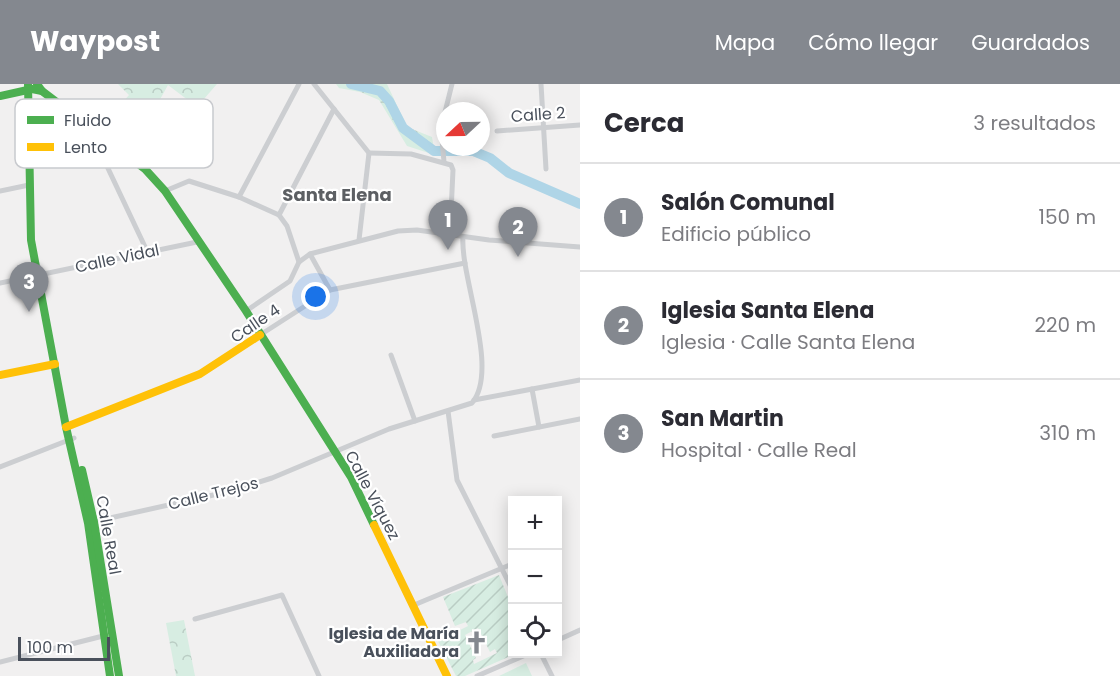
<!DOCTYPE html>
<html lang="es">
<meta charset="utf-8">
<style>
body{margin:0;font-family:Poppins,sans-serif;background:#f2f2f3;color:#2b2b33}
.controls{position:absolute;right:18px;bottom:18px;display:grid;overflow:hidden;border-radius:0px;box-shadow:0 3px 15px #0003}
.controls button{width:54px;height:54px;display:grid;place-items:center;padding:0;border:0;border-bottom:2px solid #e1e1e2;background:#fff;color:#2b2b33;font:30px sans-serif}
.compass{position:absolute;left:436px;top:18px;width:54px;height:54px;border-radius:50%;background:#fff;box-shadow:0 3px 15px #0003;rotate:248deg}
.scale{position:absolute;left:18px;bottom:15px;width:92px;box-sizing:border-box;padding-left:6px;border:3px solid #49505b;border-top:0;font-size:16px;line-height:21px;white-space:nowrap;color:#49505b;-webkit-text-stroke:4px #fff;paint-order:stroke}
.you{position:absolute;left:316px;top:213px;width:21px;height:21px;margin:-15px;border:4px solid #fff;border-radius:50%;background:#1a73e8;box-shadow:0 0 0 9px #1a73e833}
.badge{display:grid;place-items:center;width:39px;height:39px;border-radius:50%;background:#84888f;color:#fff;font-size:20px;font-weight:700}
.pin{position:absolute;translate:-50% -50px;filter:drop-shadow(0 2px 3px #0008)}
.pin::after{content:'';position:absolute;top:32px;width:21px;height:18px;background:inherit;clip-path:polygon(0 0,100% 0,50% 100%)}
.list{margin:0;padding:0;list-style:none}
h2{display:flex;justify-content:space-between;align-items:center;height:78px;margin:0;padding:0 24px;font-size:26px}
h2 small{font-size:20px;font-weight:400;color:#7c7c81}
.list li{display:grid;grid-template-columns:39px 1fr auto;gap:18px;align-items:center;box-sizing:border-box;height:108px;padding:0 24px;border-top:2px solid #e1e1e2}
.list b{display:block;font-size:22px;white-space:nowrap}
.list p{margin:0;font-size:20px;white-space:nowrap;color:#7c7c81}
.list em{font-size:20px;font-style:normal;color:#7c7c81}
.icon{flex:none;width:33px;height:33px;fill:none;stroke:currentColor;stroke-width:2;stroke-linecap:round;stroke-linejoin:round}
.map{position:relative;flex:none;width:580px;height:592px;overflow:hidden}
header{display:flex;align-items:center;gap:36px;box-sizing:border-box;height:84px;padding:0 30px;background:#84888f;color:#fff}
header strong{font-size:28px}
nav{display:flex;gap:33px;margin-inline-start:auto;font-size:21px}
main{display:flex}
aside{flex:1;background:#fff}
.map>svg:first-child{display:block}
.green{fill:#d7ede2}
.forest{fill:url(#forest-crowns)}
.garden{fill:url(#garden-furrows);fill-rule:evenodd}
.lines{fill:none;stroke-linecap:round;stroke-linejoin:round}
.river{stroke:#afd5e7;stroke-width:10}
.street{stroke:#ccced1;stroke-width:5}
.fast{stroke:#4caf50;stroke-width:8}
.slow{stroke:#ffc107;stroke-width:8}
.labels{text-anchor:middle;stroke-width:4.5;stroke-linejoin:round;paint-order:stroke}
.street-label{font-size:16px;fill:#49505b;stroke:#fff}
.poi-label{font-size:16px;font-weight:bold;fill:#49505b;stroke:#fff;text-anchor:end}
.neighbourhood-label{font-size:18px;font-weight:bold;fill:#5c5f63;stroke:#fff}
.key{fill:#fff;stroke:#c8cace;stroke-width:1.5}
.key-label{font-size:16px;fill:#49505b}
</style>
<header>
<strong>Waypost</strong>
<nav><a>Mapa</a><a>Cómo llegar</a><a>Guardados</a></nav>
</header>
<main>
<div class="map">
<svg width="580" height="592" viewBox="0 0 580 592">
<defs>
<pattern id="forest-crowns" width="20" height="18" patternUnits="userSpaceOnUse" patternTransform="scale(1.5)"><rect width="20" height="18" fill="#d7ede2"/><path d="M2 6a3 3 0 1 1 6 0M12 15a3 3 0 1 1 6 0" fill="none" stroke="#bacdc4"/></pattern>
<pattern id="garden-furrows" width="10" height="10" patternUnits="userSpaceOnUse" patternTransform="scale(1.5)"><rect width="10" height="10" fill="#d7ede2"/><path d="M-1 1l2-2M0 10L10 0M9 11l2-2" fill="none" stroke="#bacdc4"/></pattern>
</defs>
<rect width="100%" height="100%" fill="#f1f0f0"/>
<!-- green -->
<path class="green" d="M 526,579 L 532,592 L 499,592 Z"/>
<!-- forest -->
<g class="forest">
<path d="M 118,0 L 217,0 L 197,23 L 168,1 L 131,68 L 100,44 L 129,11 Z"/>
<path d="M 336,0 L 387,0 L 407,43 L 432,53 L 435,71 L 407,62 L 379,16 L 360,8 L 339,4 Z"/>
<path d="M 184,536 L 195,592 L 176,592 L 166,539 Z"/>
</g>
<!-- garden -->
<path class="garden" d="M 499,491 L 512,523 L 512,570 L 515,570 L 465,592 L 456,592 L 438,557 L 468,542 L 466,538 L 455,542 L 443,513 ZM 478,544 L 490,568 L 495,565 L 497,569 L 474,580 L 473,576 L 476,574 L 465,551 Z"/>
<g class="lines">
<!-- river -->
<path class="river" d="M 351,0 L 380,7 L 389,17 L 403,44 L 434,67 L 473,67 L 490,74 L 509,89 L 580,120"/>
<!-- street -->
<g class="street">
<path d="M 314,0 L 369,69 L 359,156"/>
<path d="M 541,0 L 546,85"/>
<path d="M 497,47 L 580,41"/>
<path d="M 109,58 L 104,71 L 105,78 L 147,167"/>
<path d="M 369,69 L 411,70 L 451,81 L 453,86 L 450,150"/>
<path d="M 444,78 L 441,44 L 452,0"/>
<path d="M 0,107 L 29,101"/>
<path d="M 165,107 L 189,97 L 239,113 L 279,131 L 287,142 L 299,178"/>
<path d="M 239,113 L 299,0"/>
<path d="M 279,131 L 334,25"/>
<path d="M 310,170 L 330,206"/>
<path d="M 0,199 L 197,158"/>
<path d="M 246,227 L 290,197 L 299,178 L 310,170 L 398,147 L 417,146 L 489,156 L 580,163"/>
<path d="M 260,251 L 330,206 L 465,179"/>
<path d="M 391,271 L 415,337"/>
<path d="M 532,305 L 539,343"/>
<path d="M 474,316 L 580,296"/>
<path d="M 448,327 L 457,396 L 512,505"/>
<path d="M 494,352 L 580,335"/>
<path d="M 0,383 L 74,354"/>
<path d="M 92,438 L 227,408 L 272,394 L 389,345 L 472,319 C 500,286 460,193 463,153"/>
<path d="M 414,521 L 512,480"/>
<path d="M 195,535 L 282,511 L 319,592"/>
<path d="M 558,556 L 580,546"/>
<path d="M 541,570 L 552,592"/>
<path d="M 0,578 L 103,552"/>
<path d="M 477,592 L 528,570"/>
</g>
<!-- fast -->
<g class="fast">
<path d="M 28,0 L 31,156 L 66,343 L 88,439 L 110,592"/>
<path d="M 37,0 L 42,7"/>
<path d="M 0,12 L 32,5 L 42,7 L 145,85 L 165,107 L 246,227 L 351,393 L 374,441"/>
<path d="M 82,386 L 94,438 L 119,592"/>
</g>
<!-- slow -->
<g class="slow">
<path d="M 0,291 L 55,280"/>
<path d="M 66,343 L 200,290 L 260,251"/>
<path d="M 374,441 L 447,592"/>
</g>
</g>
<!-- icons -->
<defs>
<symbol id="church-bare" viewBox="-9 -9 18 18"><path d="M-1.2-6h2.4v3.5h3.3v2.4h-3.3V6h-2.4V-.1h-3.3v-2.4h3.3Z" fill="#84888f" stroke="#fff" stroke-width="2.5" paint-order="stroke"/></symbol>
</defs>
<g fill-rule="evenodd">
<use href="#church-bare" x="460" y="542" width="33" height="33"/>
</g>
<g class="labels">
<!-- street labels -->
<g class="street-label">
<text transform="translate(538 30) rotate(-4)" y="6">Calle 2</text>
<text transform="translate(117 174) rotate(-12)" y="6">Calle Vidal</text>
<text transform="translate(255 239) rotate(-34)" y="6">Calle 4</text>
<text transform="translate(213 409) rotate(-14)" y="6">Calle Trejos</text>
<text transform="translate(373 411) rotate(62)" y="6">Calle Víquez</text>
<text transform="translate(109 451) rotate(80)" y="6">Calle Real</text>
</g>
<!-- poi labels -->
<g class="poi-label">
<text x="459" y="555">Iglesia de María<tspan x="459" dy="18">Auxiliadora</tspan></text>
</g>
<!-- neighbourhood labels -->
<g class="neighbourhood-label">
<text x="337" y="117">Santa Elena</text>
</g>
</g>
<!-- legend -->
<rect x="15" y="15" width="198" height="69" rx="9" class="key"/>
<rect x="27" y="32" width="27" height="8" fill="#4caf50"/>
<rect x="27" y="59" width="27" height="8" fill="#ffc107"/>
<g class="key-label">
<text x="64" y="42">Fluido</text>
<text x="64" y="69">Lento</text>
</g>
</svg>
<div class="controls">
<button>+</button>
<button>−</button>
<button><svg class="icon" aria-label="locate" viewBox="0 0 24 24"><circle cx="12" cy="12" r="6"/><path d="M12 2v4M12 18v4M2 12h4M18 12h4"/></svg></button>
</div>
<svg class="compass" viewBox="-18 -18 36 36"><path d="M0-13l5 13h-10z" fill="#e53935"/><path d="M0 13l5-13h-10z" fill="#7c7c81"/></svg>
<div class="scale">100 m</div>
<div class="you"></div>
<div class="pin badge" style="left:448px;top:166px">1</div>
<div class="pin badge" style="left:518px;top:173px">2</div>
<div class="pin badge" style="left:29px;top:228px">3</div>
</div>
<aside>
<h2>Cerca<small>3 resultados</small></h2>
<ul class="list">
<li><span class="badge">1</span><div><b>Salón Comunal</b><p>Edificio público</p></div><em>150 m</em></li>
<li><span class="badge">2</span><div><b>Iglesia Santa Elena</b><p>Iglesia · Calle Santa Elena</p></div><em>220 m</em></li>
<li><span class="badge">3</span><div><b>San Martin</b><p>Hospital · Calle Real</p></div><em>310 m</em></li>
</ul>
</aside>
</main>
